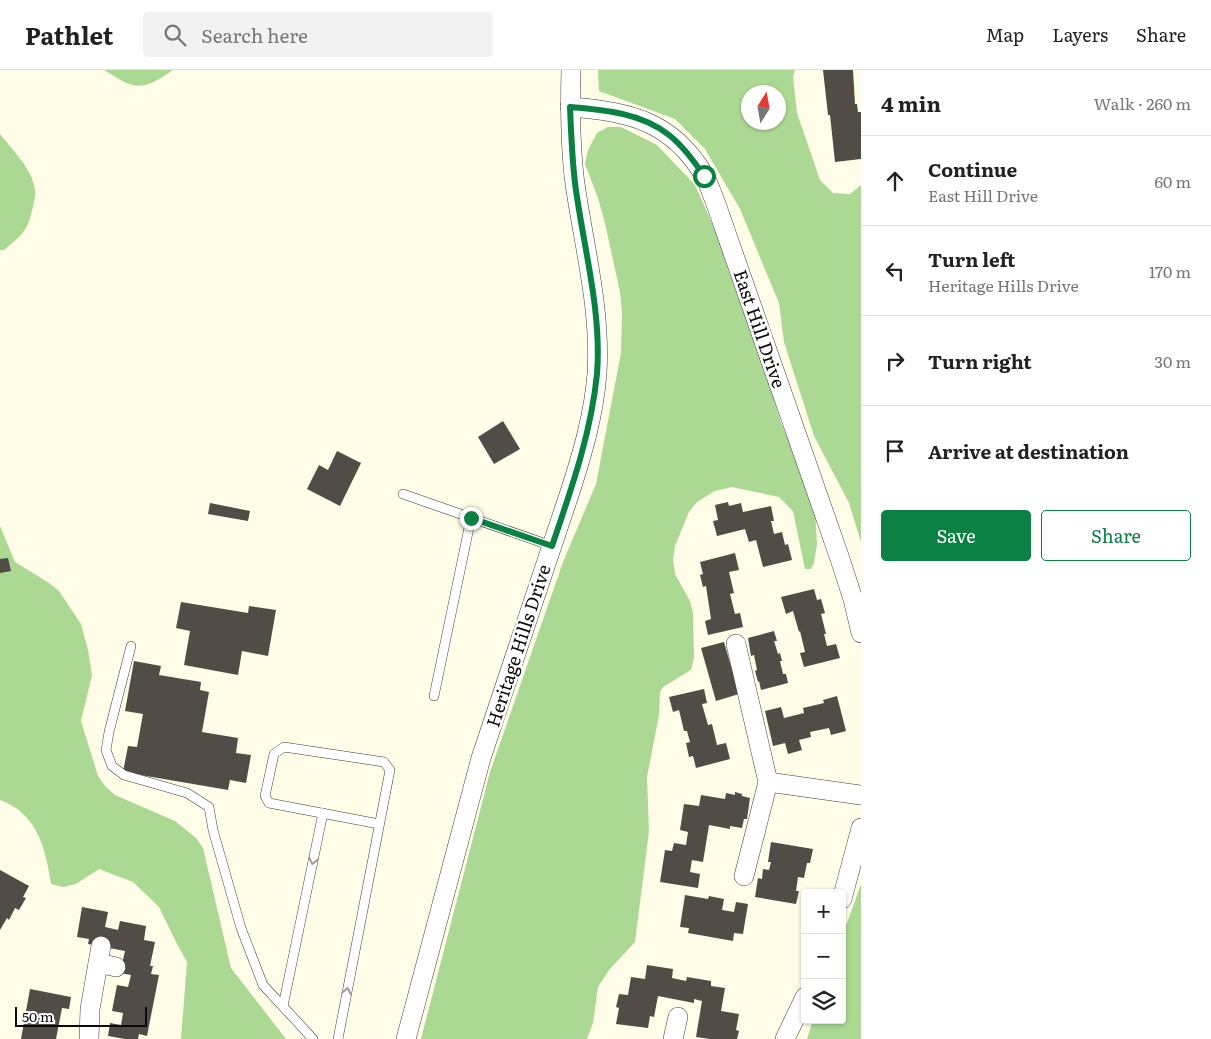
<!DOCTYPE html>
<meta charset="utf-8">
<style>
body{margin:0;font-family:Literata,serif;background:#f2f2f2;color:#222}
.controls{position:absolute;right:15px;bottom:15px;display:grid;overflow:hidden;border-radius:5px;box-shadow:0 1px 4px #0004}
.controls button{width:45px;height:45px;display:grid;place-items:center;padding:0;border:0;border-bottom:1px solid #e0e0e0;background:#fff;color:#222;font:25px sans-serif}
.compass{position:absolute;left:741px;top:15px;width:45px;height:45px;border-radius:50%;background:#fff;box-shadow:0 1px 4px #0004;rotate:11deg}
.scale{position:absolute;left:15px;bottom:12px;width:132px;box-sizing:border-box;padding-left:5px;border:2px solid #0a0a0a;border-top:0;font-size:14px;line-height:18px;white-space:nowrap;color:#0a0a0a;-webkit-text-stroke:4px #fff;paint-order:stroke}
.stop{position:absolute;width:15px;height:15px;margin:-11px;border:4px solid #0b8043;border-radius:50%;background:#fff}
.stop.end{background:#0b8043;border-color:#fff;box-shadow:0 1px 5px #0008}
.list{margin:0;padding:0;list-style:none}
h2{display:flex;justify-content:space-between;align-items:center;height:65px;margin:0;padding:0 20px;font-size:21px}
h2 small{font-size:16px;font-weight:400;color:#767676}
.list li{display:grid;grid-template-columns:32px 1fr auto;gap:15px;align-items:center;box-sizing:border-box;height:90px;padding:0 20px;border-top:1px solid #e0e0e0}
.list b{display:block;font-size:19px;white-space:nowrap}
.list p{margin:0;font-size:16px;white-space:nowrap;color:#767676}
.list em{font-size:16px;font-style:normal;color:#767676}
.actions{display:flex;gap:10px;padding:15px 20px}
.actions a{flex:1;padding:11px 0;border:1px solid #0b8043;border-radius:5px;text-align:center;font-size:18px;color:#0b8043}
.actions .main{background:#0b8043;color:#fff}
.icon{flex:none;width:28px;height:28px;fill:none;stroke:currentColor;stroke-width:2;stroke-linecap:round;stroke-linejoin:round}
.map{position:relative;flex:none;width:861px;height:969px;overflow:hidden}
header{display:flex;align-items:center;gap:30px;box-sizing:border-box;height:70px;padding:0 25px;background:#fff;border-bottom:1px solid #e0e0e0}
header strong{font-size:24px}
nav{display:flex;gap:28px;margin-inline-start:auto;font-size:18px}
.search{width:350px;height:45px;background:#f2f2f2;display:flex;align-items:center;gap:12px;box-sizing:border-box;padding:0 18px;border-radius:5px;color:#767676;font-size:19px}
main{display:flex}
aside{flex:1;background:#fff}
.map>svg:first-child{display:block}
.forest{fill:#abd892;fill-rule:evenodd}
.building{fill:#524c47}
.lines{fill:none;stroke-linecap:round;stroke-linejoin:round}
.service-casing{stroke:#3d3d3d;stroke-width:10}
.minor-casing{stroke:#3d3d3d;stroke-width:20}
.service{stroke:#fff;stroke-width:9}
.minor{stroke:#fff;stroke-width:19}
.oneway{stroke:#9d9d9d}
.route{stroke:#0b8043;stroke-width:6}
.labels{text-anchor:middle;stroke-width:5;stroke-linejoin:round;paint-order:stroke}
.street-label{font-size:18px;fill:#0a0a0a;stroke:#fff}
</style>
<header>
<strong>Pathlet</strong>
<div class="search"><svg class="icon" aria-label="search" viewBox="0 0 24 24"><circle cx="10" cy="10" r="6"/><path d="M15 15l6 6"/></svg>Search here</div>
<nav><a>Map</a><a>Layers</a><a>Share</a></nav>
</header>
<main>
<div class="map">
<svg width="861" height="969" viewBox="0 0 861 969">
<rect width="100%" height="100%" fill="#fffde7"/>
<!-- forest -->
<g class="forest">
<path d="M 104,0 L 173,0 C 162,7 147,19 133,15 C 123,13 113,5 104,0 Z"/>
<path d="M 598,0 L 795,0 L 793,7 L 797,43 L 820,110 L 833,123 L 850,124 L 861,115 L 861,472 L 849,433 L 814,366 L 784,272 L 779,233 L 740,139 L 705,79 L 675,49 L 599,21 ZM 748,22 L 778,22 L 778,52 L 748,52 Z"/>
<path d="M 608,57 L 621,57 L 657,75 L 695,115 L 704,135 L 720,172 L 729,202 L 757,274 L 781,353 L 803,403 L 815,441 L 817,474 L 814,493 L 811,499 L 805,499 L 793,441 L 779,427 L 732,417 L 715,421 L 697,432 L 689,442 L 675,476 L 673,489 L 675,504 L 690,531 L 693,543 L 694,588 L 691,600 L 663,617 L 660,622 L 659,645 L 647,707 L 649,761 L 635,872 L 609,900 L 598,917 L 593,953 L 587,969 L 421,969 L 490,702 L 563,492 L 596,414 L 621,283 L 622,242 L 620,222 L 605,153 L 598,128 L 585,94 L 588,80 L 597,63 Z"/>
<path d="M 0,64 C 13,81 32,98 35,120 C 36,125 34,131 33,136 C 28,161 23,164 4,180 L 0,180 Z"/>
<path d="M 0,456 L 15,492 L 49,513 L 59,521 L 81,554 L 88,580 L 92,605 L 81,651 L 98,706 L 105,716 L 115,725 L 175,751 L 196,768 L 203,778 L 231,898 L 286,969 L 181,969 L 187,892 L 175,870 L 159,837 L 133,812 L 99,799 L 76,814 L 63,817 L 51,814 C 46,779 37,743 0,730 Z"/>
<path d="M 861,814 L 861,969 L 807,969 L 813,950 L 842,950 L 842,867 Z"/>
</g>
<!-- building -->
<g class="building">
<path d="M 823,0 L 853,0 L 855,34 L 857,34 L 858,42 L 861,42 L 861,89 L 835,92 L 830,45 L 828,45 Z"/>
<path d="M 503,351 L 520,379 L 494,394 L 478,367 Z"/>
<path d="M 337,381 L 361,393 L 340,436 L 307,419 L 319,395 L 328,400 Z"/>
<path d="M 728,432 L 729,436 L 741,433 L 743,442 L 771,436 L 774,451 L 771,451 L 774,464 L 782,462 L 785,475 L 788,474 L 792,490 L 763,497 L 756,470 L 749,472 L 745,459 L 717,466 L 713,451 L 718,450 L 715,435 Z"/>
<path d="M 210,433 L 250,441 L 248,451 L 208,444 Z"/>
<path d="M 735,483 L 739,500 L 729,502 L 734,523 L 730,524 L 735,544 L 740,543 L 743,557 L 708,565 L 705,551 L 711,549 L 706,516 L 703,517 L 700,505 L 703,504 L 700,492 Z"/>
<path d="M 8,488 L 11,501 L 0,503 L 0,489 Z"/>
<path d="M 814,519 L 817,530 L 821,529 L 825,543 L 821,544 L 826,564 L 824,564 L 827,576 L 836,574 L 840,588 L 804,597 L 800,583 L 805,582 L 800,561 L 799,562 L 793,541 L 786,544 L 781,527 Z"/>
<path d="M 181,532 L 248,543 L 249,536 L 276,540 L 268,586 L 242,581 L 238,605 L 184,595 L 190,561 L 176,558 Z"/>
<path d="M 774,561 L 777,571 L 774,571 L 778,584 L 780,583 L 782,591 L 780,591 L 783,604 L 786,604 L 788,613 L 761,620 L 759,611 L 758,612 L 755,601 L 757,600 L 754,585 L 751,586 L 748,568 Z"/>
<path d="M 724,572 L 739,624 L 716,631 L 701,578 Z"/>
<path d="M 134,591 L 161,596 L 159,605 L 201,612 L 200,620 L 209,622 L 202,662 L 238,668 L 236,683 L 251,685 L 246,713 L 230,710 L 228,720 L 123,702 L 128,676 L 137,677 L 143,644 L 125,641 Z"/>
<path d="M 704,619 L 707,633 L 702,634 L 708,655 L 712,654 L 717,675 L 726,673 L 730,689 L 696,698 L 693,686 L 689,687 L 686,673 L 690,672 L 687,661 L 684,661 L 679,640 L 673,642 L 669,627 Z"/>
<path d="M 837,626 L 846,661 L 831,665 L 829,658 L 810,662 L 811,667 L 799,670 L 802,680 L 788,684 L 785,673 L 773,676 L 765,641 L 781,637 L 784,648 L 804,643 L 803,638 L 824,633 L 823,630 Z"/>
<path d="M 735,722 L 742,724 L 742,726 L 750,728 L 747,749 L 744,749 L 742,758 L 730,756 L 730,759 L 709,755 L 703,792 L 692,790 L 690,802 L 700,804 L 698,818 L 660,812 L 665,780 L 672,781 L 674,773 L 686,775 L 688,762 L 680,760 L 684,734 L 699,736 L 701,725 L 725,729 L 726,723 L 735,725 Z"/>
<path d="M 771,772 L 813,779 L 810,793 L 807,793 L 804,808 L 798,807 L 796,821 L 799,821 L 796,834 L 755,827 L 758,808 L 762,809 L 763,799 L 769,800 L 771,792 L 768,792 Z"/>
<path d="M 0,800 L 29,816 L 23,827 L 26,828 L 19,840 L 15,838 L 9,850 L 7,848 L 0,860 Z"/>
<path d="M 685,825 L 708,829 L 709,826 L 724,829 L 722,840 L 734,842 L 736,832 L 748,834 L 743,864 L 734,863 L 733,871 L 688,863 L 689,858 L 680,857 Z"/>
<path d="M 82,837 L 108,842 L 105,857 L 118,860 L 120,851 L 146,856 L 144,870 L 155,872 L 150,896 L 153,896 L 151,904 L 159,905 L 147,966 L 139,964 L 138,969 L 125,969 L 108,966 L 110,953 L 121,955 L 123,943 L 112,941 L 117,915 L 128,917 L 131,905 L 120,903 L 125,881 L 88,874 L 89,869 L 77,867 Z"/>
<path d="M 647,895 L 673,899 L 672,908 L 686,911 L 687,907 L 711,911 L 711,916 L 725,918 L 721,941 L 739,944 L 736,960 L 739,961 L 737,969 L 710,969 L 696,967 L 702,931 L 694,929 L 694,933 L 658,926 L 654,947 L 650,946 L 648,958 L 616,954 L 619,938 L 616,937 L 619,924 L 628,925 L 631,907 L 645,909 Z"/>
<path d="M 30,919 L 71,927 L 69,939 L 62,938 L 56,969 L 21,969 Z"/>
</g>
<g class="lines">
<defs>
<g id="service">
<path d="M 403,424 L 552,476"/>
<path d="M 131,576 L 109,662 L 106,680 L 112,696 L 124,705 L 187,723 L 209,737 L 213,760 L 241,858 L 263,915 L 313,969"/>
<path d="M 434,626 L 471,448"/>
<path d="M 283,936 L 323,743"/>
<path d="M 338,969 L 390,700 L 384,692 L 284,677 L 274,684 L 265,726 L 269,733 L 379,754"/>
</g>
<g id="minor">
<path d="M 570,37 C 628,41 672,51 704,105 C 709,114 712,124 716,134 L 839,486 L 853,529 L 861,563"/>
<path d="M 736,574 L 768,712 L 744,806"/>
<path d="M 768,712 L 861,725"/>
<path d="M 842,829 L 861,758"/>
<path d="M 98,893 L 116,897"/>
<path d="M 89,969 L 90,939 L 101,876"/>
<path d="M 406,969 L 481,688 L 569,425 C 582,385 594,345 597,303 C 601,240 584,176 575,114 C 570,76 570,38 571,0"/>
<path d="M 673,969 L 678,947"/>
<path d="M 785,969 L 805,927"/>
</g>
</defs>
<!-- service casing -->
<use href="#service" class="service-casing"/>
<!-- minor casing -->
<use href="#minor" class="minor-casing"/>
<!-- service -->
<use href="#service" class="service"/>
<!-- minor -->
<use href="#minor" class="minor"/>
</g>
<!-- one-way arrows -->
<defs><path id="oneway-chevron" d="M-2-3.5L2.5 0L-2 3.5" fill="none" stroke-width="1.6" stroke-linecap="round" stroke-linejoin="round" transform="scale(1.25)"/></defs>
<g class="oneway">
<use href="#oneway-chevron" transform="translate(313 791) rotate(102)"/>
<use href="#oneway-chevron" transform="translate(347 921) rotate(-79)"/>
</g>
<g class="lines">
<!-- route -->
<path class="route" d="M 471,448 L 552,476 C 571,420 591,364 597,304 C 602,240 583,176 575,113 C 572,88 571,62 570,37 C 605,40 641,43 669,65 C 683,76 694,91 704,106"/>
</g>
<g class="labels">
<!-- street labels -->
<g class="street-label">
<text transform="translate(759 259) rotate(71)" y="6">East Hill Drive</text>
<text transform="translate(519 576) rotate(-72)" y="6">Heritage Hills Drive</text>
</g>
</g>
</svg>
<div class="controls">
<button>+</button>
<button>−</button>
<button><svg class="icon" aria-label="layers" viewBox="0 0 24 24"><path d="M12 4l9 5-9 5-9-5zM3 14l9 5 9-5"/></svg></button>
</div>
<svg class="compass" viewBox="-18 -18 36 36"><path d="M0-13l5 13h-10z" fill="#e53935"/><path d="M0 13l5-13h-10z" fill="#767676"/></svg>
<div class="scale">50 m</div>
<div class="stop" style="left:704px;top:106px"></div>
<div class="stop end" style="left:471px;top:448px"></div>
</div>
<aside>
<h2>4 min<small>Walk · 260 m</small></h2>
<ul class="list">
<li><svg class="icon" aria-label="ahead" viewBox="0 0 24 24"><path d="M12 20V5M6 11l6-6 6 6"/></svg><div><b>Continue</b><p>East Hill Drive</p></div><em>60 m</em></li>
<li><svg class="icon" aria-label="left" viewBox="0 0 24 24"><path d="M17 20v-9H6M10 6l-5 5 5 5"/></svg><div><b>Turn left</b><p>Heritage Hills Drive</p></div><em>170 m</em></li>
<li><svg class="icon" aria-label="right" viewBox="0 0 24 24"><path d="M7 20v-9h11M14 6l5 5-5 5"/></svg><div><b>Turn right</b></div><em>30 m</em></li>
<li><svg class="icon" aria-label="arrive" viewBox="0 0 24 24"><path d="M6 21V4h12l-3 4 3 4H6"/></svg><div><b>Arrive at destination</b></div></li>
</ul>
<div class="actions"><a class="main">Save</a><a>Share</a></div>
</aside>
</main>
